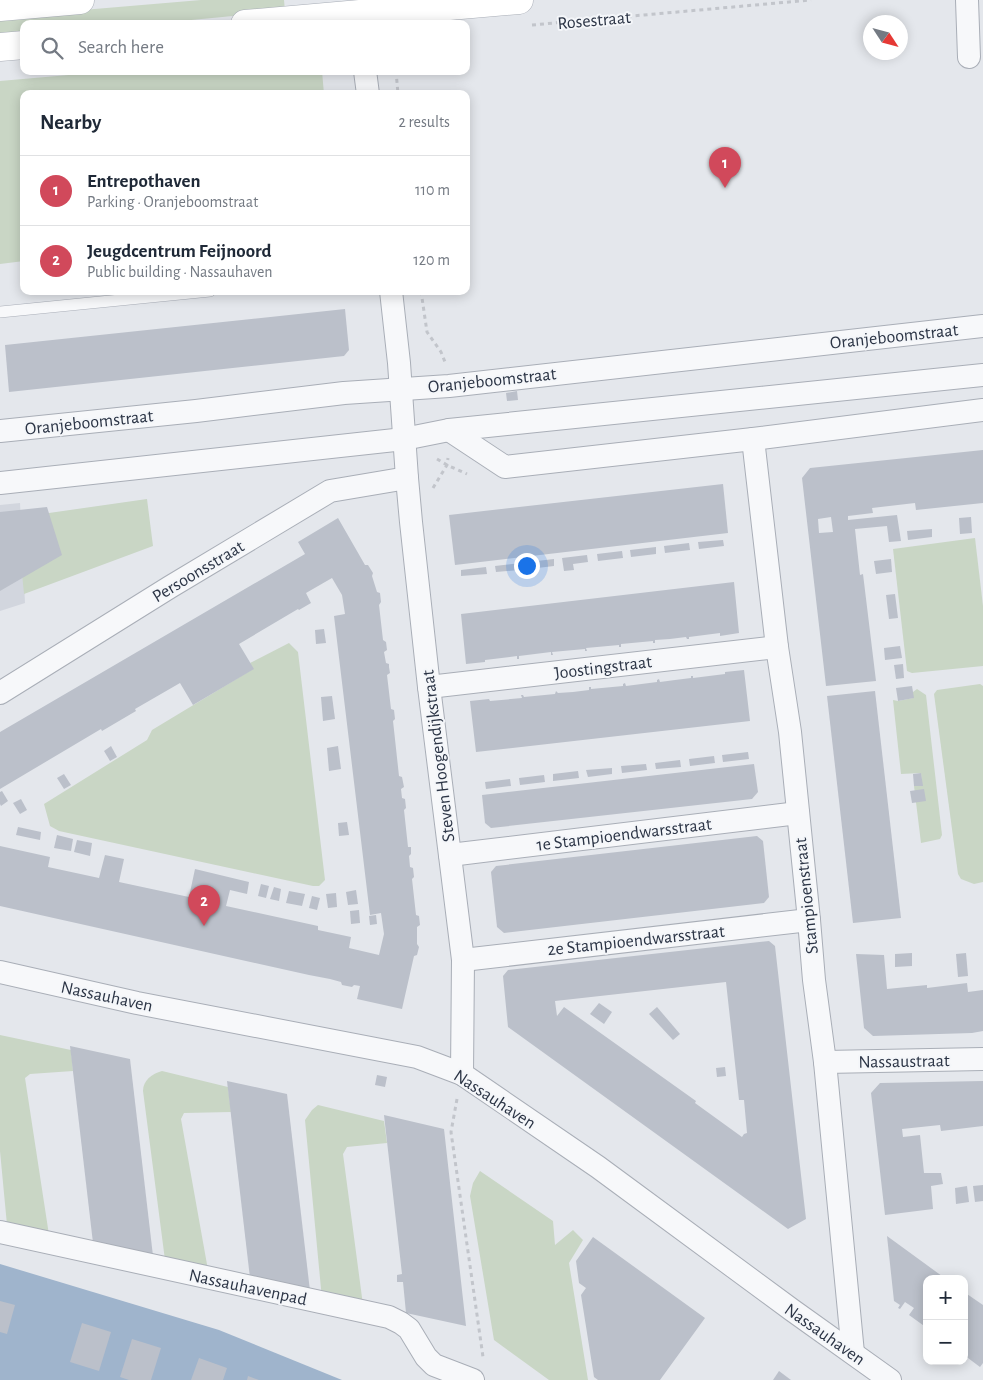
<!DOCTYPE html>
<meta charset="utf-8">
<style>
body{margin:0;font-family:"Alegreya Sans",sans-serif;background:#f2f2f3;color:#1f2937}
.controls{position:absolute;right:15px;bottom:15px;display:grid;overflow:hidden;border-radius:10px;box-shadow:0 2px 12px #0003}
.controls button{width:45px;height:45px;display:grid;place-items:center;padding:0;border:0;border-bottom:1px solid #e0e1e3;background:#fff;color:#1f2937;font:25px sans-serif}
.compass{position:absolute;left:863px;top:15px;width:45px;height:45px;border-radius:50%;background:#fff;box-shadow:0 2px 12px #0003;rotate:126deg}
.you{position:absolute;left:526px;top:565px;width:18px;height:18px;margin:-12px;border:4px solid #fff;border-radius:50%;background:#1a73e8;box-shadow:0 0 0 8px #1a73e833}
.badge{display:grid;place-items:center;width:32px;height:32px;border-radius:50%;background:#d1495b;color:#fff;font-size:16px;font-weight:700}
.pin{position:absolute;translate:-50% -41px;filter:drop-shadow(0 1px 2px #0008)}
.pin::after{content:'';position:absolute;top:26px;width:18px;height:15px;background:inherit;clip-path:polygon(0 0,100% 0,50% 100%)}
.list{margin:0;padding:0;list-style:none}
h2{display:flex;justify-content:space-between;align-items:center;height:65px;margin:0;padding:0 20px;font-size:21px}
h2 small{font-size:16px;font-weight:400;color:#747a83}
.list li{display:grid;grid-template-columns:32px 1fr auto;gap:15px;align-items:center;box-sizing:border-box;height:70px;padding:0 20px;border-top:1px solid #e0e1e3}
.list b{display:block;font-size:19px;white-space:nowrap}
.list p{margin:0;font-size:16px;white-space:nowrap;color:#747a83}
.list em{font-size:16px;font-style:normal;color:#747a83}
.icon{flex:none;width:28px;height:28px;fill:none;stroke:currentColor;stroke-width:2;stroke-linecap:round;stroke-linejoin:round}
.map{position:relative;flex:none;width:983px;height:1380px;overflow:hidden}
.search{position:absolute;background:#fff;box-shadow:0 2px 12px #0003;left:20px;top:20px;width:450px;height:55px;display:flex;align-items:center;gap:12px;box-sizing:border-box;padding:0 18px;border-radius:10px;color:#747a83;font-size:19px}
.panel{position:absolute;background:#fff;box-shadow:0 2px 12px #0003;left:20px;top:90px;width:450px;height:205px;border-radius:10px}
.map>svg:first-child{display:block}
.built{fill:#d2d6de}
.green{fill:#c9d6c5}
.water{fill:#9fb4cc}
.building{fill:#bbc0ca;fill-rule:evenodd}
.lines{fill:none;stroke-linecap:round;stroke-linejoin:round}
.lane-casing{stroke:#a9aeb7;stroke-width:12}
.street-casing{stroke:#a9aeb7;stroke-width:24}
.secondary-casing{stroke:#a9aeb7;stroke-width:29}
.path{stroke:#c2c5cb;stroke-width:3;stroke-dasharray:4 4;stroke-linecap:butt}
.lane{stroke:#f7f8fa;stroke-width:11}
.street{stroke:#f7f8fa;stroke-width:22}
.secondary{stroke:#fff;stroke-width:28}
.labels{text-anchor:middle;stroke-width:4;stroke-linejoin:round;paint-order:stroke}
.street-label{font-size:18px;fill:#2b3445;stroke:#f4f6f9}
</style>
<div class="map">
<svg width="983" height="1380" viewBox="0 0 983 1380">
<rect width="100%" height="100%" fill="#e4e7ec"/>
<!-- built -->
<path class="built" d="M 20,503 L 25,603 L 0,611 L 0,505 Z"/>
<!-- green -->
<g class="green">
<path d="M 201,0 L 284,0 L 285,11 L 150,24 L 24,24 L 24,35 L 0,37 L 0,17 Z"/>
<path d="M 114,71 L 322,71 L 324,94 L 24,94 L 24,261 L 0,264 L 0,81 Z"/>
<path d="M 147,499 L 153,546 L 24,594 L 20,553 L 0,550 L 0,520 Z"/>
<path d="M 975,538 L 983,606 L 983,666 L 912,673 L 907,671 L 893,549 Z"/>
<path d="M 289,643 L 298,652 L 325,880 L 319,886 L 313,886 L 59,831 L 50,826 L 44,804 L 147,740 L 152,730 L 253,669 L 250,663 Z"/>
<path d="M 980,684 L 983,686 L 983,882 L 974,884 L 961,879 L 958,874 L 934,694 L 937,690 Z"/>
<path d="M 917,689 L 926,695 L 942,835 L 940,839 L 921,843 L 914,786 L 922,785 L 921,773 L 901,774 L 893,700 L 898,701 L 913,698 L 913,692 Z"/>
<path d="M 0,1035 L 71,1050 L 73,1071 L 30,1074 L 25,1078 L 49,1235 L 7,1225 L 0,1151 Z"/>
<path d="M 162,1071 L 228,1087 L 231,1112 L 184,1113 L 181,1119 L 208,1270 L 165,1260 L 143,1091 C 143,1080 152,1074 162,1071 Z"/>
<path d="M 318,1105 L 384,1121 L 387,1143 L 347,1147 L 343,1154 L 363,1305 L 322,1299 L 305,1120 L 312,1110 Z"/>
<path d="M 480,1171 L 553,1221 L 555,1245 L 573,1230 L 583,1240 L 569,1263 L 588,1380 L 549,1380 L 494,1340 L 470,1196 L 473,1183 Z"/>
</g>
<!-- water -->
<path class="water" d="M 0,1264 L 219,1330 L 342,1380 L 0,1380 Z"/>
<!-- building -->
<g class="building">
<path d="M 345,309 L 349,350 L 344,356 L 9,392 L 5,345 Z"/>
<path d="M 517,391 L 518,400 L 507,401 L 506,393 Z"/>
<path d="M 983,450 L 983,503 L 916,510 L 915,503 L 872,508 L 873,513 L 848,516 L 848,520 L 897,515 L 901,541 L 889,542 L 887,526 L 855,529 L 860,575 L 863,574 L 876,681 L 826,686 L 802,478 L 810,468 ZM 831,517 L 833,532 L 819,533 L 818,519 Z"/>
<path d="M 723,484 L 728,533 L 455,565 L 449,515 Z"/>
<path d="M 47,507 L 62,555 L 0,591 L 0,512 Z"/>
<path d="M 971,517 L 972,533 L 960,534 L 959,518 Z"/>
<path d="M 338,518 L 365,565 L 368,565 L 373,573 L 372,576 L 377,592 L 380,593 L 381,602 L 379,605 L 383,640 L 386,642 L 387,650 L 384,652 L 386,663 L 389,664 L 389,667 L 390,673 L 387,675 L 391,709 L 394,710 L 395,719 L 393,721 L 394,730 L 399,776 L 402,777 L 404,787 L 401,789 L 402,798 L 405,799 L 406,808 L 404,810 L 408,847 L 411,847 L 411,854 L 409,856 L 410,867 L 413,868 L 414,877 L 412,879 L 416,915 L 419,916 L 420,925 L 417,927 L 417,944 L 419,947 L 417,955 L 414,956 L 402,1009 L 357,999 L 360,986 L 354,985 L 352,987 L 342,985 L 341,982 L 330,979 L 309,975 L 0,906 L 0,846 L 50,857 L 48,867 L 99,878 L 105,855 L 124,859 L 119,882 L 189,897 L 195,869 L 249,882 L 247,894 L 230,890 L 226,906 L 318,926 L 318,930 L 351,937 L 349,948 L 379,955 L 384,934 L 381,913 L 370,915 L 334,616 L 345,614 L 342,595 L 332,578 L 306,593 L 311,603 L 299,610 L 298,609 L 239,644 L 254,669 L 193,705 L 180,683 L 135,709 L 136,711 L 102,731 L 101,729 L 0,789 L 0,732 L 305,554 L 298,542 Z"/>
<path d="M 932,529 L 932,537 L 908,540 L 907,531 Z"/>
<path d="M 723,540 L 724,546 L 699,549 L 698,542 Z"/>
<path d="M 689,543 L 690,550 L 665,553 L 664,546 Z"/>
<path d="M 656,547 L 656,554 L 631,557 L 630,550 Z"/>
<path d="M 622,551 L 623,558 L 598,561 L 597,554 Z"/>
<path d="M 587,555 L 588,562 L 573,564 L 574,570 L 564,571 L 562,558 Z"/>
<path d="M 554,559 L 554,566 L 529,569 L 528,562 Z"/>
<path d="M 891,559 L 892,572 L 876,574 L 874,561 Z"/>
<path d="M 520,563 L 520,570 L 496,572 L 495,566 Z"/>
<path d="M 486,567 L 487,574 L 461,576 L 461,570 Z"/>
<path d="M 734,582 L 739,633 L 720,636 L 720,633 L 689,637 L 689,639 L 687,639 L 686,637 L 670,639 L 655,640 L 655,643 L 653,643 L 653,641 L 621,644 L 621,647 L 619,647 L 619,645 L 586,648 L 587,651 L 585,651 L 585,649 L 552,652 L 553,655 L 551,655 L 551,652 L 519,656 L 519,659 L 517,659 L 517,656 L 485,660 L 485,662 L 466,664 L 461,614 Z"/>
<path d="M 895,594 L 898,618 L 889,619 L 886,595 Z"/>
<path d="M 324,629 L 326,643 L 316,644 L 315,630 Z"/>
<path d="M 900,646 L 902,658 L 885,660 L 884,648 Z"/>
<path d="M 903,664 L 904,678 L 896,679 L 894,665 Z"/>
<path d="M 744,670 L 750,721 L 476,752 L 470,701 L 489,699 L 490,701 L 522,698 L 521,695 L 523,695 L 524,697 L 555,694 L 556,691 L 558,693 L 573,692 L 589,690 L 589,687 L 591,687 L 591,689 L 623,686 L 623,684 L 625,683 L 626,686 L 657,682 L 657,680 L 659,679 L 660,682 L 675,680 L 691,678 L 691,676 L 693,676 L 693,678 L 725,674 L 725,672 Z"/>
<path d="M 912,686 L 914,698 L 898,701 L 896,688 Z"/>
<path d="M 875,691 L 901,918 L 853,923 L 827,696 Z"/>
<path d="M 332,696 L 335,719 L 323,721 L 321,697 Z"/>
<path d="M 111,746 L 117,757 L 110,761 L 104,751 Z"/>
<path d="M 338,746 L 341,769 L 329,771 L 327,748 Z"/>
<path d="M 748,752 L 749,759 L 723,762 L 722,755 Z"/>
<path d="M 714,756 L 715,763 L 690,766 L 689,759 Z"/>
<path d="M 680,760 L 681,767 L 656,769 L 655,763 Z"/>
<path d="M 646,764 L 647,770 L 622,773 L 621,766 Z"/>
<path d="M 754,764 L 758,792 L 752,799 L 491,828 L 485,823 L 482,795 Z"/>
<path d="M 612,768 L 612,774 L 588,777 L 586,770 Z"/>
<path d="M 578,771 L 579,778 L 553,781 L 553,774 Z"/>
<path d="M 921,773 L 923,786 L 914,786 L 913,774 Z"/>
<path d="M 64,774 L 71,785 L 64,789 L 57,778 Z"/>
<path d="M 544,775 L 545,782 L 520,785 L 519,778 Z"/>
<path d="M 510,779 L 511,786 L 486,789 L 485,782 Z"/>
<path d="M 924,789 L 926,801 L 912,803 L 910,791 Z"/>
<path d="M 2,791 L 8,801 L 1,806 L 0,804 L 0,792 Z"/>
<path d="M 21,799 L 27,810 L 20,814 L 13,803 Z"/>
<path d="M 347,822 L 349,835 L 339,836 L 338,823 Z"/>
<path d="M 18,827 L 41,832 L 40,840 L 16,835 Z"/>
<path d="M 57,835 L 73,839 L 71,851 L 54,848 Z"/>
<path d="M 757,836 L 763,841 L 769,897 L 764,903 L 504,933 L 497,927 L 491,872 L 496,866 Z"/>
<path d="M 77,840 L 92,843 L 90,856 L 74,852 Z"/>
<path d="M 261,884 L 269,886 L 266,898 L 258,896 Z"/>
<path d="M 274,887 L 281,889 L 279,901 L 270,899 Z"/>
<path d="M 356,890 L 358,904 L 348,905 L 346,892 Z"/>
<path d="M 289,891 L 305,894 L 302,906 L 286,903 Z"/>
<path d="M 336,893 L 337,907 L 328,908 L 326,894 Z"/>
<path d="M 312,896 L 320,898 L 317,910 L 309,908 Z"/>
<path d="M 359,910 L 360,923 L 351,924 L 350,911 Z"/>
<path d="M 376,915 L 377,924 L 370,925 L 369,916 Z"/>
<path d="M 769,941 L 775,946 L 806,1219 L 788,1229 L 508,1027 L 503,976 L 508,970 ZM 726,982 L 739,1100 L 744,1100 L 747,1133 L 744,1134 L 742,1137 L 695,1103 L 696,1101 L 564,1007 L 557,1016 L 555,1001 Z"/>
<path d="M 912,953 L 912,966 L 895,967 L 895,954 Z"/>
<path d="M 966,953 L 968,976 L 958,977 L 956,954 Z"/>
<path d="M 856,954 L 884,955 L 887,989 L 927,985 L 927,988 L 967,983 L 968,992 L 983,990 L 983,1031 L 972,1033 L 873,1036 L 864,1028 Z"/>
<path d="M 599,1003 L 612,1012 L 604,1024 L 590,1014 Z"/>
<path d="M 657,1007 L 680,1034 L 673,1040 L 649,1014 Z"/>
<path d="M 70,1046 L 130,1059 L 153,1256 L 93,1243 Z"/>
<path d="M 725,1067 L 726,1076 L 717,1077 L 716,1068 Z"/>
<path d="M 377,1075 L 387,1077 L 385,1087 L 375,1085 Z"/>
<path d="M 227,1081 L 287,1094 L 310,1291 L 250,1278 Z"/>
<path d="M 983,1081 L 983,1126 L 941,1131 L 940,1125 L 902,1129 L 903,1137 L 920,1135 L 924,1173 L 941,1173 L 943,1184 L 931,1186 L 933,1209 L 885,1215 L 871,1093 L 880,1083 Z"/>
<path d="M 384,1115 L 444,1129 L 466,1326 L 406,1313 L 403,1282 L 397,1282 L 397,1275 L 402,1274 Z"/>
<path d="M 983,1185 L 983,1201 L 975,1202 L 973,1186 Z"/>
<path d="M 967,1186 L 969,1202 L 956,1204 L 955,1188 Z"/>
<path d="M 887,1236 L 946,1279 L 927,1279 L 927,1328 L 909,1315 L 914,1308 L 905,1302 L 900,1309 L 898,1308 L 900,1305 L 894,1301 Z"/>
<path d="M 593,1237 L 705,1318 L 660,1380 L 598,1380 L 594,1377 L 581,1295 L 586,1288 L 579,1283 L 576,1261 Z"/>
<path d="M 964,1292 L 983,1305 L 983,1363 L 980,1367 L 964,1355 Z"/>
<path d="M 0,1301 L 15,1305 L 7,1334 L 0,1332 Z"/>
<path d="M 82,1323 L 111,1332 L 99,1371 L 70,1362 Z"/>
<path d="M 132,1339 L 161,1348 L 151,1380 L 129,1380 L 120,1377 Z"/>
<path d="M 199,1358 L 227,1368 L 223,1380 L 191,1380 Z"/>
<path d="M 779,1371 L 791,1380 L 773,1380 Z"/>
<path d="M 248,1376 L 259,1380 L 247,1380 Z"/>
</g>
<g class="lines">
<defs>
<path id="lane" d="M 0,312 L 210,291"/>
<g id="street">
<path d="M 967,0 L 969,57"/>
<path d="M 365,71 L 368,94"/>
<path d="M 391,291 L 399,363 L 407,478 L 411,522 L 429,687 L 463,960 L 462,1074"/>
<path d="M 449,430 L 505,467 L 753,439 L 983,410"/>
<path d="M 0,431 L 196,411 L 344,393 L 449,386 L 983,326"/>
<path d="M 753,439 L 777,647 L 790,732 L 809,920 L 814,980 L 825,1062 L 853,1353"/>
<path d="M 0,483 L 404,439 L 449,430 L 983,375"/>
<path d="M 429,687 L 777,647"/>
<path d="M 0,693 L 170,587 L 330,491 L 407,478"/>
<path d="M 450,855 L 798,813"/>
<path d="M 463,960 L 809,920"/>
<path d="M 0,972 L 137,1003 L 417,1057 L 462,1074 L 598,1167 L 792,1310 L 890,1380"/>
<path d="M 825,1062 L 983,1059"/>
<path d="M 0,1232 L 389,1317 L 401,1323 L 409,1329 L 426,1357 L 434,1365 L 473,1380"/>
</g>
<g id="secondary">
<path d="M 0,7 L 80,0"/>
<path d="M 245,24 L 519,0"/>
<path d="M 0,47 L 24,45"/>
</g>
</defs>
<!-- lane casing -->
<use href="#lane" class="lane-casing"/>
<!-- street casing -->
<use href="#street" class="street-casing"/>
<!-- secondary casing -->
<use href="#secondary" class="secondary-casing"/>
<!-- path -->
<g class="path">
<path d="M 532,25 L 811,0"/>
<path d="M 396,71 L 398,94"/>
<path d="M 421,291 L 427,332 L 441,352 L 445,362"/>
<path d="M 437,459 L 447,465 L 467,474"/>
<path d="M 433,488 L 447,465 L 448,458"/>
<path d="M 457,1099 L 451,1132 L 483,1357"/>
</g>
<!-- lane -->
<use href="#lane" class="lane"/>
<!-- street -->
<use href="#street" class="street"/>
<!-- secondary -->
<use href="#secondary" class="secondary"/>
</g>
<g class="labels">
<!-- street labels -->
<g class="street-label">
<text transform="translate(594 20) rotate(-5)" y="6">Rosestraat</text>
<text transform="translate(894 336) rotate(-6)" y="6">Oranjeboomstraat</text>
<text transform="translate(492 380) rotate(-6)" y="6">Oranjeboomstraat</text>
<text transform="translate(89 422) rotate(-6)" y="6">Oranjeboomstraat</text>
<text transform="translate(198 571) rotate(-31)" y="6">Persoonsstraat</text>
<text transform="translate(603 667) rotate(-7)" y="6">Joostingstraat</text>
<text transform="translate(438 756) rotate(-97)" y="6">Steven Hoogendijkstraat</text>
<text transform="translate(624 834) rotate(-7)" y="6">1e Stampioendwarsstraat</text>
<text transform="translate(806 896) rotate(-96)" y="6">Stampioenstraat</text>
<text transform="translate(636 940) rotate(-6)" y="6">2e Stampioendwarsstraat</text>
<text transform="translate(107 996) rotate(12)" y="6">Nassauhaven</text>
<text transform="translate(904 1061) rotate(-1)" y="6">Nassaustraat</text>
<text transform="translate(495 1099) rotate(33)" y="6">Nassauhaven</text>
<text transform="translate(248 1287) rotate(12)" y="6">Nassauhavenpad</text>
<text transform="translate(825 1334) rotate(35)" y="6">Nassauhaven</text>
</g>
</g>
</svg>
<div class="controls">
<button>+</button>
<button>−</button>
</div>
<svg class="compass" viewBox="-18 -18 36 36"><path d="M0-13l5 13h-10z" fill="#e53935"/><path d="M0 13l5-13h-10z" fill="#747a83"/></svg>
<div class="you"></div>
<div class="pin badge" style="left:725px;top:188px">1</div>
<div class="pin badge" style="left:204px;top:926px">2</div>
<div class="search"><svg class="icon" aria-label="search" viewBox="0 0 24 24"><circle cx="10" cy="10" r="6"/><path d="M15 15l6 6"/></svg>Search here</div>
<section class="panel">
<h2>Nearby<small>2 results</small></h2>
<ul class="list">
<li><span class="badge">1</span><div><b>Entrepothaven</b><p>Parking · Oranjeboomstraat</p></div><em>110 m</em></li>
<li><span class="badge">2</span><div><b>Jeugdcentrum Feijnoord</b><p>Public building · Nassauhaven</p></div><em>120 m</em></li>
</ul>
</section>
</div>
